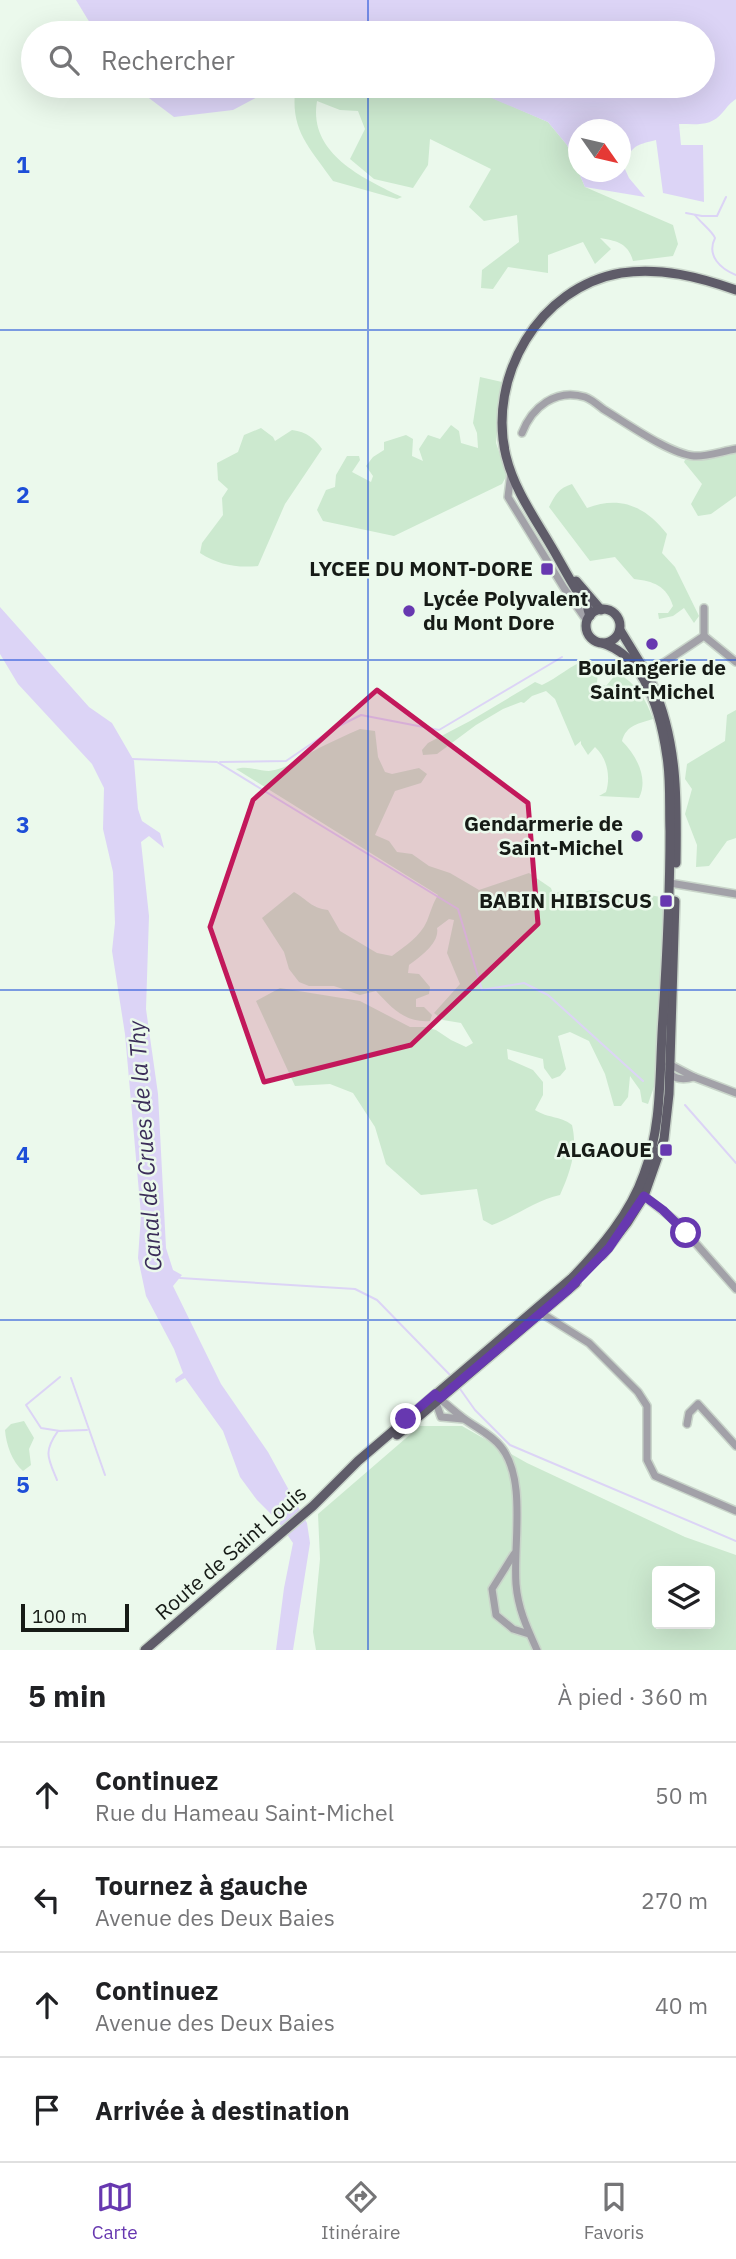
<!DOCTYPE html>
<html lang="fr">
<meta charset="utf-8">
<style>
body{margin:0;font-family:"IBM Plex Sans",sans-serif;background:#f6f6f6;color:#202124}
.controls{position:absolute;right:21px;bottom:21px;display:grid;overflow:hidden;border-radius:7px;box-shadow:0 7px 28px #0002}
.controls button{width:63px;height:63px;display:grid;place-items:center;padding:0;border:0;border-bottom:2px solid #e0e0e0;background:#fff;color:#202124;font:35px sans-serif}
.compass{position:absolute;left:568px;top:119px;width:63px;height:63px;border-radius:50%;background:#fff;box-shadow:0 7px 28px #0002;rotate:124deg}
.scale{position:absolute;left:21px;bottom:18px;width:108px;box-sizing:border-box;padding-left:7px;border:4px solid #161b16;border-top:0;font-size:19px;line-height:24px;white-space:nowrap;color:#161b16;-webkit-text-stroke:5px #ebf9ec;paint-order:stroke}
.stop{position:absolute;width:21px;height:21px;margin:-16px;border:5px solid #6738b0;border-radius:50%;background:#fff}
.stop.end{background:#6738b0;border-color:#fff;box-shadow:0 2px 7px #0008}
.list{margin:0;padding:0;list-style:none}
h2{display:flex;justify-content:space-between;align-items:center;height:91px;margin:0;padding:0 28px;font-size:30px}
h2 small{font-size:23px;font-weight:400;color:#757577}
.list li{display:grid;grid-template-columns:46px 1fr auto;gap:21px;align-items:center;box-sizing:border-box;height:105px;padding:0 28px;border-top:2px solid #e0e0e0}
.list b{display:block;font-size:26px;white-space:nowrap}
.list p{margin:0;font-size:23px;white-space:nowrap;color:#757577}
.list em{font-size:23px;font-style:normal;color:#757577}
.icon{flex:none;width:38px;height:38px;fill:none;stroke:currentColor;stroke-width:2;stroke-linecap:round;stroke-linejoin:round}
.map{position:relative;flex:none;width:736px;height:1650px;overflow:hidden}
.search{position:absolute;background:#fff;box-shadow:0 7px 28px #0002;left:21px;right:21px;top:21px;height:77px;display:flex;align-items:center;gap:18px;box-sizing:border-box;padding:0 24px;border-radius:38px;color:#757577;font-size:26px}
.sheet{height:511px;background:#fff}
nav{display:flex;justify-content:space-around;align-items:center;box-sizing:border-box;height:98px;border-top:2px solid #e0e0e0;background:#fff;font-size:19px;color:#757577}
nav a{display:grid;justify-items:center;gap:4px}
nav .on{color:#6738b0}
.map>svg:first-child{display:block}
.green{fill:#cce9cf;fill-rule:evenodd}
.water{fill:#dcd4f6;fill-rule:evenodd}
.lines{fill:none;stroke-linecap:round;stroke-linejoin:round}
.stream{stroke:#dcd4f6;stroke-width:2}
.minor-casing{stroke:#c9d5ca;stroke-width:10}
.major-casing{stroke:#c9d5ca;stroke-width:12}
.minor{stroke:#a2a1a8;stroke-width:7}
.major{stroke:#5f5c69;stroke-width:9}
.route{stroke:#6738b0;stroke-width:9}
.marked{fill:#c2185b;fill-opacity:0.2;stroke:#c2185b;stroke-width:5;stroke-linejoin:round}
.grid{fill:none;stroke:#1d4ed8;stroke-width:2;stroke-opacity:0.55}
.poi-dot{fill:#6738b0;stroke:#ebf9ec;stroke-width:2.5}
.labels{text-anchor:middle;stroke-width:5;stroke-linejoin:round;paint-order:stroke}
.poi-label{font-size:21px;font-weight:bold;fill:#161b16;stroke:#ebf9ec;text-anchor:end}
.street-label{font-size:21px;fill:#161b16;stroke:#ebf9ec}
.water-label{font-size:23px;font-style:italic;fill:#3b2d59;stroke:#ebf9ec}
.grid-label{font-size:23px;text-anchor:middle;font-weight:bold;fill:#1d4ed8;stroke:#ebf9ec;stroke-width:5;stroke-linejoin:round;paint-order:stroke}
</style>
<div class="map">
<svg width="736" height="1650" viewBox="0 0 736 1650">
<rect width="100%" height="100%" fill="#ebf9ec"/>
<!-- green -->
<g class="green">
<path d="M 302,86 L 468,87 L 548,122 L 567,145 L 585,187 L 673,225 L 678,244 L 673,256 L 633,261 C 628,243 617,241 600,238 L 611,249 L 595,264 L 583,242 L 548,255 L 548,273 L 508,267 L 493,289 L 481,288 L 482,270 L 519,242 L 517,215 L 484,221 L 469,207 L 491,169 L 430,139 L 428,165 L 413,188 L 374,179 L 350,159 L 365,129 L 358,111 L 340,110 L 317,101 C 308,153 362,178 402,197 L 397,199 L 333,181 C 311,149 291,132 295,92 Z"/>
<path d="M 480,377 L 502,382 L 496,443 L 507,475 L 502,484 L 394,536 L 323,521 L 317,510 L 326,490 L 335,487 L 336,475 L 347,456 L 359,456 L 360,460 L 352,472 L 371,482 L 373,476 L 366,466 L 373,457 L 384,450 L 384,442 L 406,435 L 413,439 L 412,456 L 423,461 L 419,449 L 428,435 L 440,439 L 451,425 L 459,431 L 461,443 L 478,448 L 477,433 L 473,423 Z"/>
<path d="M 261,428 L 273,437 L 275,441 L 292,430 C 307,432 314,438 322,449 L 285,504 L 258,566 C 236,568 219,565 200,553 L 202,543 L 223,515 L 222,498 L 228,489 L 218,480 L 217,463 L 238,452 L 244,435 Z"/>
<path d="M 736,452 L 736,496 L 711,514 L 698,516 L 691,504 L 702,484 L 684,462 L 685,460 L 703,460 Z"/>
<path d="M 572,484 L 587,508 C 621,495 646,507 667,534 L 662,553 L 675,567 L 699,616 L 694,623 L 684,608 L 673,616 L 659,619 L 658,613 L 668,613 L 673,606 C 667,586 653,581 634,579 L 615,557 L 590,561 L 549,507 C 555,495 559,488 572,484 Z"/>
<path d="M 588,660 L 595,663 L 598,670 L 597,683 L 606,686 L 617,673 C 636,683 646,699 653,719 C 640,723 626,725 622,741 C 636,755 649,778 639,798 L 599,796 L 606,792 C 611,776 607,758 595,747 L 588,755 L 581,744 L 581,741 L 575,746 L 555,699 L 546,691 L 532,696 L 524,703 L 521,702 L 503,709 L 476,725 L 437,754 L 423,755 L 422,750 L 428,743 L 470,721 L 527,687 L 535,682 L 542,685 C 558,678 571,664 588,660 Z"/>
<path d="M 736,710 L 736,838 L 727,841 L 709,866 L 696,867 L 697,845 L 685,814 L 692,789 L 685,779 L 687,764 L 725,741 L 727,715 Z"/>
<path d="M 360,729 L 375,731 L 378,757 L 385,772 L 392,774 L 419,768 L 427,774 L 421,783 L 395,791 L 375,835 L 389,841 L 397,852 L 412,854 L 429,866 L 450,873 L 479,890 L 529,873 L 551,888 L 553,894 L 562,891 L 569,894 L 569,898 L 590,890 L 638,898 L 650,895 L 665,898 L 656,1081 L 648,1104 L 642,1102 L 640,1090 L 630,1076 L 628,1097 L 621,1106 L 614,1106 L 605,1074 L 589,1041 L 570,1032 L 558,1036 L 566,1069 L 560,1076 L 552,1079 L 544,1068 L 543,1059 L 507,1049 L 508,1059 L 533,1070 L 543,1082 L 543,1095 L 535,1110 C 549,1119 559,1115 572,1125 C 578,1150 570,1173 560,1195 C 536,1200 515,1217 492,1225 L 483,1220 L 477,1189 L 421,1195 L 386,1164 L 375,1127 L 353,1093 L 330,1084 L 295,1086 L 256,1001 L 280,988 L 360,1001 L 410,1027 L 425,1027 L 436,1030 L 451,1040 L 466,1047 L 473,1043 L 461,1023 L 443,1020 L 434,1013 L 460,984 L 447,953 L 454,920 L 449,919 L 437,928 C 440,943 420,957 409,965 L 408,973 L 419,974 L 430,987 L 429,994 L 416,999 L 416,1007 L 424,1007 L 432,1015 L 430,1021 C 405,1023 392,1008 376,991 L 360,995 L 334,986 L 309,986 L 299,982 L 289,969 L 284,952 L 262,918 L 294,892 C 308,900 311,908 328,910 L 340,931 L 377,953 L 392,956 C 405,946 420,937 427,921 C 431,911 433,903 438,895 L 236,769 C 248,765 258,771 269,771 C 288,769 304,756 319,748 C 333,741 346,735 360,729 Z"/>
<path d="M 24,1421 L 34,1438 L 29,1449 L 31,1465 L 23,1471 C 12,1462 6,1444 5,1430 L 11,1424 Z"/>
<path d="M 420,1426 L 462,1426 L 527,1463 L 685,1537 L 736,1555 L 736,1650 L 316,1650 L 313,1632 L 320,1559 L 318,1514 ZM 657,1571 L 710,1571 L 710,1624 L 657,1624 Z"/>
</g>
<!-- water -->
<g class="water">
<path d="M 76,0 L 736,0 L 736,99 C 730,103 728,106 723,112 C 711,127 697,124 679,124 L 681,145 L 703,145 L 704,202 L 663,193 L 656,140 C 635,145 631,146 624,167 L 629,178 L 645,197 L 585,187 L 567,145 L 548,122 L 463,86 L 703,86 L 703,33 L 96,33 ZM 578,130 L 620,130 L 620,172 L 578,172 Z"/>
<path d="M 133,86 L 278,86 L 233,110 L 174,117 Z"/>
<path d="M 0,607 L 89,707 L 112,723 L 134,761 L 138,809 L 142,821 L 160,833 L 164,848 L 149,836 L 141,842 L 149,916 L 146,1009 L 158,1094 L 166,1248 L 173,1270 L 182,1275 L 173,1286 L 221,1384 L 268,1452 L 307,1523 L 310,1543 L 293,1650 L 276,1650 L 284,1588 L 293,1543 L 277,1520 L 257,1500 L 240,1477 L 223,1431 L 185,1378 L 176,1383 L 175,1379 L 183,1373 L 174,1349 L 146,1296 L 138,1258 L 141,1215 L 125,1034 L 112,951 L 115,923 L 113,872 L 103,829 L 104,788 L 92,764 L 18,684 L 0,654 Z"/>
</g>
<g class="lines">
<!-- stream -->
<g class="stream">
<path d="M 686,213 L 702,216 L 717,216 L 726,197"/>
<path d="M 695,215 C 700,222 713,232 715,238 C 706,256 721,269 736,275"/>
<path d="M 132,759 L 217,762 L 458,909 L 482,990 L 524,983 L 548,995 L 643,1081"/>
<path d="M 220,762 L 286,761 L 333,729 L 361,715 L 439,730 L 562,657"/>
<path d="M 685,1105 L 736,1163"/>
<path d="M 180,1278 L 355,1289 L 377,1300 L 451,1376"/>
<path d="M 71,1378 L 105,1475"/>
<path d="M 458,1386 L 475,1410 L 510,1445 L 736,1541"/>
<path d="M 60,1431 L 41,1428 L 26,1405 L 60,1377"/>
<path d="M 57,1480 C 48,1458 43,1452 58,1431 L 87,1430"/>
</g>
<defs>
<g id="minor">
<path d="M 522,433 C 532,407 556,388 585,397 C 591,399 598,405 603,409 C 625,422 669,454 694,456 C 706,457 723,451 736,449"/>
<path d="M 511,473 L 508,497 L 564,588 L 587,621"/>
<path d="M 704,636 L 704,608"/>
<path d="M 647,674 L 704,636 L 736,662"/>
<path d="M 670,883 L 736,894"/>
<path d="M 669,1064 L 694,1077 L 736,1093"/>
<path d="M 669,1073 C 676,1080 684,1080 694,1077"/>
<path d="M 641,1194 L 677,1222 L 736,1289"/>
<path d="M 541,1313 L 589,1343 L 638,1392 L 647,1406 L 647,1460 L 655,1476 L 736,1511"/>
<path d="M 438,1397 C 446,1404 454,1411 463,1418 C 476,1428 491,1434 501,1447 C 527,1479 513,1544 516,1584 C 518,1609 527,1628 537,1650"/>
<path d="M 435,1400 L 441,1417 L 463,1419"/>
<path d="M 687,1424 L 689,1413 L 698,1404 L 736,1446"/>
<path d="M 514,1554 L 492,1589 L 496,1615 L 513,1629 L 529,1634"/>
</g>
<g id="major">
<path d="M 576,581 L 601,610"/>
<circle cx="603" cy="626" r="17"/>
<path d="M 590,616 L 587,606 C 573,587 563,566 551,546 C 534,517 514,489 506,456 C 487,377 539,287 621,273 C 661,267 699,277 736,290"/>
<path d="M 620,630 L 642,666"/>
<path d="M 652,684 C 678,741 677,802 676,863"/>
<path d="M 602,1255 L 627,1223 L 644,1196 L 664,1139 L 669,1094 L 675,901"/>
<path d="M 397,1435 L 576,1283"/>
<path d="M 145,1650 L 313,1506 L 358,1461 L 572,1278 C 601,1248 630,1214 644,1174 C 663,1123 659,1070 663,1017 C 667,955 670,893 670,831 C 669,806 671,782 667,757 C 661,715 647,657 602,643"/>
</g>
</defs>
<!-- minor casing -->
<use href="#minor" class="minor-casing"/>
<!-- major casing -->
<use href="#major" class="major-casing"/>
<!-- minor -->
<use href="#minor" class="minor"/>
<!-- major -->
<use href="#major" class="major"/>
</g>
<g class="lines">
<!-- route -->
<path class="route" d="M 406,1419 L 435,1394 L 440,1398 L 568,1290 L 609,1248 L 644,1196 L 663,1210 L 686,1233"/>
</g>
<!-- marked area -->
<path class="marked" d="M 377,690 L 528,803 L 538,924 L 411,1045 L 264,1082 L 210,927 L 253,800 Z"/>
<!-- grid -->
<path class="grid" d="M 368,0 L 368,33M 368,86 L 368,1650M 0,330 L 736,330M 0,660 L 736,660M 0,990 L 736,990M 0,1320 L 736,1320"/>
<!-- markers -->
<g class="poi-dot">
<rect x="540" y="562" width="14" height="14" rx="3.5"/>
<circle cx="409" cy="611" r="7"/>
<circle cx="652" cy="644" r="7"/>
<circle cx="637" cy="836" r="7"/>
<rect x="659" y="894" width="14" height="14" rx="3.5"/>
<rect x="659" y="1143" width="14" height="14" rx="3.5"/>
</g>
<g class="labels">
<!-- poi labels -->
<g class="poi-label">
<text x="533" y="576">LYCEE DU MONT-DORE</text>
<text x="423" y="606" text-anchor="start">Lycée Polyvalent<tspan x="423" dy="24">du Mont Dore</tspan></text>
<text x="652" y="675" text-anchor="middle">Boulangerie de<tspan x="652" dy="24">Saint-Michel</tspan></text>
<text x="623" y="831">Gendarmerie de<tspan x="623" dy="24">Saint-Michel</tspan></text>
<text x="652" y="908">BABIN HIBISCUS</text>
<text x="652" y="1157">ALGAOUE</text>
</g>
<!-- street labels -->
<g class="street-label">
<text transform="translate(231 1553) rotate(-41)" y="7">Route de Saint Louis</text>
</g>
<!-- water labels -->
<g class="water-label">
<text transform="translate(145 1146) rotate(-94)" y="8">Canal de Crues de la Thy</text>
</g>
</g>
<g class="grid-label">
<text x="23" y="173">1</text>
<text x="23" y="503">2</text>
<text x="23" y="833">3</text>
<text x="23" y="1163">4</text>
<text x="23" y="1493">5</text>
</g>
</svg>
<div class="controls">
<button><svg class="icon" aria-label="layers" viewBox="0 0 24 24"><path d="M12 4l9 5-9 5-9-5zM3 14l9 5 9-5"/></svg></button>
</div>
<svg class="compass" viewBox="-18 -18 36 36"><path d="M0-13l5 13h-10z" fill="#e53935"/><path d="M0 13l5-13h-10z" fill="#757577"/></svg>
<div class="scale">100 m</div>
<div class="stop" style="left:686px;top:1233px"></div>
<div class="stop end" style="left:406px;top:1419px"></div>
<div class="search"><svg class="icon" aria-label="search" viewBox="0 0 24 24"><circle cx="10" cy="10" r="6"/><path d="M15 15l6 6"/></svg>Rechercher</div>
</div>
<section class="sheet">
<h2>5 min<small>À pied · 360 m</small></h2>
<ul class="list">
<li><svg class="icon" aria-label="ahead" viewBox="0 0 24 24"><path d="M12 20V5M6 11l6-6 6 6"/></svg><div><b>Continuez</b><p>Rue du Hameau Saint-Michel</p></div><em>50 m</em></li>
<li><svg class="icon" aria-label="left" viewBox="0 0 24 24"><path d="M17 20v-9H6M10 6l-5 5 5 5"/></svg><div><b>Tournez à gauche</b><p>Avenue des Deux Baies</p></div><em>270 m</em></li>
<li><svg class="icon" aria-label="ahead" viewBox="0 0 24 24"><path d="M12 20V5M6 11l6-6 6 6"/></svg><div><b>Continuez</b><p>Avenue des Deux Baies</p></div><em>40 m</em></li>
<li><svg class="icon" aria-label="arrive" viewBox="0 0 24 24"><path d="M6 21V4h12l-3 4 3 4H6"/></svg><div><b>Arrivée à destination</b></div></li>
</ul>
</section>
<nav>
<a class="on"><svg class="icon" aria-label="map" viewBox="0 0 24 24"><path d="M3 6l6-2 6 2 6-2v14l-6 2-6-2-6 2zM9 4v14M15 6v14"/></svg>Carte</a>
<a><svg class="icon" aria-label="directions" viewBox="0 0 24 24"><path d="M12 3l9 9-9 9-9-9zM9 14v-3h6M13 9l2 2-2 2"/></svg>Itinéraire</a>
<a><svg class="icon" aria-label="saved" viewBox="0 0 24 24"><path d="M7 4h10v16l-5-4-5 4z"/></svg>Favoris</a>
</nav>
